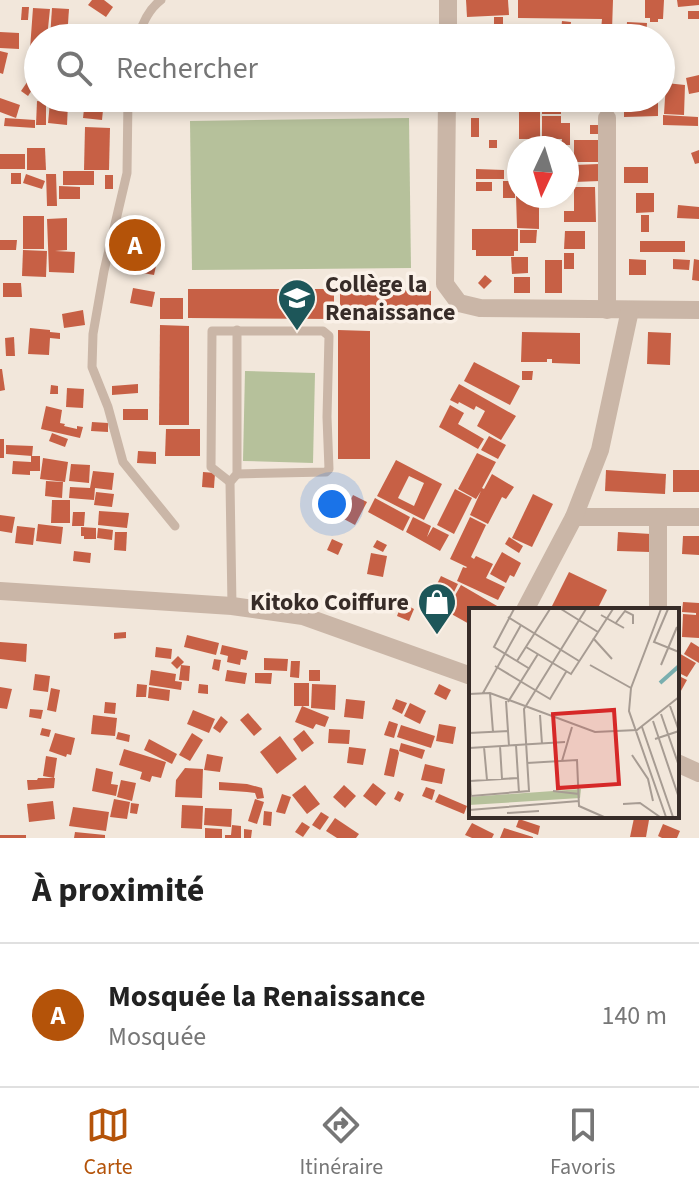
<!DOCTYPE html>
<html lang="fr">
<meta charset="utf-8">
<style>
body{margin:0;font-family:"Source Sans 3",sans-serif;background:#f2f2f2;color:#222}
.compass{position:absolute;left:507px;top:136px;width:72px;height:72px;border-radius:50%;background:#fff;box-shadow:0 4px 12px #0003;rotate:184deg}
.you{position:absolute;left:332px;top:504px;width:28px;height:28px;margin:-20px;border:6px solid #fff;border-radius:50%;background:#1a73e8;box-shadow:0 0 0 12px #1a73e833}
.badge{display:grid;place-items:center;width:52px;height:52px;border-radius:50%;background:#b45309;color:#fff;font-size:26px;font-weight:700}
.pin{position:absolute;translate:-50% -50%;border:4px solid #fff;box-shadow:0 2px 8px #0006}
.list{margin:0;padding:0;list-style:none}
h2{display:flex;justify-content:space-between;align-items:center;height:104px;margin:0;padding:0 32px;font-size:34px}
h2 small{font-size:26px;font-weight:400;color:#767676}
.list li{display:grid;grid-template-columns:52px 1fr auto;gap:24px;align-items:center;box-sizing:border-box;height:144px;padding:0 32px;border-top:2px solid #e0e0e0}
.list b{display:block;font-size:30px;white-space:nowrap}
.list p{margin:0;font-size:26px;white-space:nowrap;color:#767676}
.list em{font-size:26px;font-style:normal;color:#767676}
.icon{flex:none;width:44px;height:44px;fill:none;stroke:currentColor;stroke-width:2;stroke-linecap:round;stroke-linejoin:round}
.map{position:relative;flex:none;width:699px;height:838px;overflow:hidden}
.search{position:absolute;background:#fff;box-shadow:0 4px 12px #0003;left:24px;right:24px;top:24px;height:88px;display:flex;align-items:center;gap:20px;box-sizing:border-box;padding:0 28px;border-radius:44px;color:#767676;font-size:30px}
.sheet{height:248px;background:#fff}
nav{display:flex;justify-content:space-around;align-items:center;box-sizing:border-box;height:112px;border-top:2px solid #e0e0e0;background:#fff;font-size:22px;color:#767676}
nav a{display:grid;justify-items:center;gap:4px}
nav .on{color:#b45309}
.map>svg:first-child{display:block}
.green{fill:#b6c19b}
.building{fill:#c76045;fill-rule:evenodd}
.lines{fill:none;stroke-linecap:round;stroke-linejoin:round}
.service{stroke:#cab6a7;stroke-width:9}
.minor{stroke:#cab6a7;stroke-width:18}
.labels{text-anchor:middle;stroke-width:7;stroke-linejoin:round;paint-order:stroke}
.poi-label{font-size:24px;font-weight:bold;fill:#372c28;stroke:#faf1e8;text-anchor:start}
.inset-river{fill:none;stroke:#7aafaf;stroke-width:4}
.inset-road{fill:none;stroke:#a79c93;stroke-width:2}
.view{fill:#d62828;fill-opacity:0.15;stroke:#d62828;stroke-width:4}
.inset-edge{fill:none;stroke:#372c28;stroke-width:4}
</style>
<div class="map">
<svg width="699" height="838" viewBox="0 0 699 838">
<rect width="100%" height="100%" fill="#f2e7db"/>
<!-- green -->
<g class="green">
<path d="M 409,118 L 411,268 L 192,270 L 190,121 Z"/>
<path d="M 245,371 L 315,373 L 313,463 L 243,461 Z"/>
</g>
<!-- building -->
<g class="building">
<path d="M 92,0 L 104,0 L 113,7 L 106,17 L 88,5 Z"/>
<path d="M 466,0 L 508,0 L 509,15 L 467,17 Z"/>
<path d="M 518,0 L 613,0 L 612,30 L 601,30 L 602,19 L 518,18 Z"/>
<path d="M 645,0 L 664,0 L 663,19 L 658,19 L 658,22 L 650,22 L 650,18 L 645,18 Z"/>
<path d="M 677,0 L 699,0 L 699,5 L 678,7 Z"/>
<path d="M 22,7 L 29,7 L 28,20 L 21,20 Z"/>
<path d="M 33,8 L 50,9 L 47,38 L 38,38 L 38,49 L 30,49 Z"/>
<path d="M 52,8 L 69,9 L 67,38 L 50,38 Z"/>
<rect x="688" y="11" width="11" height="8"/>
<path d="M 494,17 L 503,17 L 503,27 L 513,27 L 514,38 L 482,38 L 482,28 L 494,28 Z"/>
<path d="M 562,21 L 571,22 L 570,32 L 561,31 Z"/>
<path d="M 627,22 L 647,23 L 646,38 L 626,36 Z"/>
<path d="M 519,28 L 561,29 L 561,38 L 519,38 Z"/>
<path d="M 0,32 L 19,33 L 19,49 L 0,48 Z"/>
<path d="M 564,32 L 613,33 L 613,38 L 564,38 Z"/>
<path d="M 0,51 L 8,53 L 3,74 L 0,73 Z"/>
<path d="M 32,75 L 38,81 L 28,96 L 21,91 Z"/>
<path d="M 699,75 L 699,92 L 689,94 L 686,78 Z"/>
<path d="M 666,83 L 685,85 L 684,115 L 664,114 Z"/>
<path d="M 0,98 L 20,105 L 16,118 L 0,112 Z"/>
<path d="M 68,98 L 78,98 L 76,105 L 66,102 Z"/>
<rect x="519" y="98" width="21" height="41"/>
<rect x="624" y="98" width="18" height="4"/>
<rect x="542" y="99" width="19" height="15"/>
<path d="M 37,101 L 46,102 L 46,125 L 36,125 Z"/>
<path d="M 643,101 L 658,101 L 658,116 L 624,117 L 624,105 L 639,105 L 639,104 L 642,104 Z"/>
<path d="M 50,102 L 68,104 L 67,125 L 48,123 Z"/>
<path d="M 84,109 L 103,110 L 102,120 L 83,118 Z"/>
<path d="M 663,115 L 698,117 L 698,126 L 663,125 Z"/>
<path d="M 542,116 L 561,116 L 561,123 L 570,123 L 570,145 L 561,145 L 562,139 L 542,139 Z"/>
<path d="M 5,118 L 35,120 L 35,128 L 4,126 Z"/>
<rect x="471" y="118" width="8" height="19"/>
<rect x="590" y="125" width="9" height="9"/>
<path d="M 85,127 L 110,128 L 109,170 L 84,170 Z"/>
<rect x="489" y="140" width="8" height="8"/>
<rect x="531" y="140" width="10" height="8"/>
<rect x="574" y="140" width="25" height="22"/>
<path d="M 27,148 L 45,148 L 46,170 L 27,170 Z"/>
<path d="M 699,150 L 699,163 L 695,164 L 691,153 Z"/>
<rect x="0" y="154" width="25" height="15"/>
<path d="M 599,164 L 600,181 L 574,182 L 574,165 Z"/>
<rect x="624" y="167" width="24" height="16"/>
<path d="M 476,169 L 504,170 L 504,179 L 476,179 Z"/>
<rect x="63" y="171" width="31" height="14"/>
<rect x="11" y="173" width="10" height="11"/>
<path d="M 26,174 L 45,181 L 42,189 L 23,183 Z"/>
<path d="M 46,174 L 56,174 L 57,206 L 47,206 Z"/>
<rect x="105" y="175" width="8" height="14"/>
<rect x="503" y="181" width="12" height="17"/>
<rect x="476" y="182" width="16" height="9"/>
<path d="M 59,186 L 80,187 L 80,199 L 59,199 Z"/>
<path d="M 574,187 L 595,187 L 596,222 L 564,222 L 564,211 L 574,211 Z"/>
<path d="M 636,193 L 654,193 L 654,212 L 636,213 Z"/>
<path d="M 516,196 L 539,196 L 539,229 L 517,228 Z"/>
<path d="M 678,205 L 699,207 L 699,219 L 677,218 Z"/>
<rect x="641" y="215" width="8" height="17"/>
<rect x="23" y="216" width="21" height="33"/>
<path d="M 67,218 L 67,250 L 55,251 L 75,252 L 74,273 L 49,272 L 47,219 Z"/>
<path d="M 472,229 L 518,229 L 518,251 L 514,251 L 514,256 L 476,256 L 476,250 L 472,250 Z"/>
<path d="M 520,230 L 537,230 L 536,243 L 520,243 Z"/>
<path d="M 565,231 L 585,231 L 585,249 L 564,249 Z"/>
<path d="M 124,233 L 150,244 L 142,262 L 116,251 Z"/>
<path d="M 0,240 L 17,240 L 16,250 L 0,250 Z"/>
<rect x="640" y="241" width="45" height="11"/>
<path d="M 23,250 L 47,251 L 46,277 L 22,276 Z"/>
<rect x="564" y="253" width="10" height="16"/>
<path d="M 511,257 L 528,257 L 528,273 L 512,274 Z"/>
<path d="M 629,259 L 646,260 L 646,275 L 629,275 Z"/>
<path d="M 673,259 L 690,260 L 689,270 L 673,269 Z"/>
<path d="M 694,259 L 699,260 L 699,281 L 692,280 Z"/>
<rect x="545" y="260" width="17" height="33"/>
<path d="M 134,262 L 156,266 L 154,275 L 132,271 Z"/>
<path d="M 485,275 L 492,281 L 484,289 L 478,283 Z"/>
<rect x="514" y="277" width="16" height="16"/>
<path d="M 3,283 L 21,283 L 22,297 L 3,297 Z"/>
<path d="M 133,288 L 155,292 L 152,307 L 130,303 Z"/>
<path d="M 188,289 L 334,289 L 334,319 L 188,318 Z"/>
<path d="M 340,289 L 431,291 L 431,318 L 340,317 Z"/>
<rect x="160" y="298" width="23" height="21"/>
<path d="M 83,310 L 85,325 L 64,328 L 62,314 Z"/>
<path d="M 160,325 L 189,326 L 189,425 L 159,425 Z"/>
<path d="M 30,328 L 50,330 L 50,332 L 60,333 L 60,339 L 50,338 L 49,355 L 28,354 Z"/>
<path d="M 338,330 L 370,331 L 370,459 L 338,459 Z"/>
<path d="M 522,332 L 580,333 L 580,364 L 552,363 L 552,359 L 547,359 L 547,362 L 521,362 Z"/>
<path d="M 648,332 L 671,333 L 670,365 L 647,364 Z"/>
<path d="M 14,337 L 15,356 L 6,356 L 5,338 Z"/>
<path d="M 474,362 L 520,386 L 510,405 L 464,381 Z"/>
<path d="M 0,369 L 2,369 L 5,390 L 0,391 Z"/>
<path d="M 522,371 L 533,371 L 532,380 L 522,380 Z"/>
<path d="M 138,384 L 138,393 L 112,395 L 112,386 Z"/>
<path d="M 459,384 L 516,416 L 501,440 L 477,426 L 485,411 L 476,406 L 474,410 L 459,402 L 458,404 L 450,400 Z"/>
<path d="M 51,385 L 58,386 L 58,394 L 50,394 Z"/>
<path d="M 67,388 L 84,389 L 83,408 L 66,407 Z"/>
<path d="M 450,405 L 464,413 L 458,424 L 484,439 L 478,449 L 439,427 Z"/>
<path d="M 46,406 L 62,410 L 60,423 L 65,424 L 64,426 L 77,429 L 77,426 L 83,427 L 80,438 L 41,429 Z"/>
<rect x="123" y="409" width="25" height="11"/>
<path d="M 92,422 L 108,423 L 108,432 L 91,431 Z"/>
<path d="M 166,429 L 200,429 L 200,456 L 165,456 Z"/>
<path d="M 52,433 L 68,439 L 65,447 L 49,441 Z"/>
<path d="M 489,436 L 506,445 L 498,459 L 481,450 Z"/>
<rect x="0" y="439" width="4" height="19"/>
<path d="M 6,445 L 33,446 L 32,456 L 6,454 Z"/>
<path d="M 138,451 L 156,452 L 156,464 L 137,463 Z"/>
<path d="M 477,453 L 496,462 L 482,488 L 484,489 L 492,474 L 514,487 L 506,499 L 502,497 L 488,524 L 470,515 L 481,491 L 476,499 L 458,489 Z"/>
<path d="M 31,456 L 40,456 L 40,471 L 30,471 L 30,475 L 12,474 L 13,461 L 31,462 Z"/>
<path d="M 43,458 L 68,462 L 65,482 L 40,479 Z"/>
<path d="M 396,460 L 442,484 L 424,520 L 377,496 ZM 409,476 L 424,483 L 414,506 L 398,498 Z"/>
<path d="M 71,464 L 90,465 L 89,483 L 69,481 Z"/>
<path d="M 606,470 L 666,474 L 665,494 L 605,491 Z"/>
<rect x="673" y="470" width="26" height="22"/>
<path d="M 93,471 L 114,473 L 112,490 L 95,488 L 94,500 L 69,498 L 70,487 L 90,488 Z"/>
<path d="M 203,472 L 215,473 L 214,488 L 202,487 Z"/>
<path d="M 46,481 L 63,482 L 62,498 L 45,496 Z"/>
<path d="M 455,489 L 472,498 L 454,534 L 437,525 Z"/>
<path d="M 96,492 L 114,494 L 112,507 L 94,505 Z"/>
<path d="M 533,494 L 553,504 L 532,547 L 512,538 Z"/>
<path d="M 353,495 L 367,502 L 355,525 L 342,518 Z"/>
<path d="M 375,498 L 410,517 L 403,531 L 368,512 Z"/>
<path d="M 52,500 L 70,500 L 70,523 L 51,523 Z"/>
<path d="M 99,511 L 129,513 L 127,528 L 98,525 Z"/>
<path d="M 73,512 L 85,512 L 84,526 L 72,526 Z"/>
<path d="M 0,515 L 15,517 L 12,533 L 0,531 Z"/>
<path d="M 413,517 L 431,526 L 427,537 L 433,527 L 449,535 L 440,551 L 406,532 Z"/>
<path d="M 470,517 L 486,525 L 471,557 L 474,559 L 476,556 L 493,564 L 486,578 L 505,587 L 498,600 L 457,581 L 463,567 L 466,568 L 467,567 L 450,559 Z"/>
<path d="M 38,524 L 63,527 L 61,544 L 36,541 Z"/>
<path d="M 17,526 L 35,528 L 33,545 L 15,543 Z"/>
<path d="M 81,527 L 96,528 L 96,539 L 84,539 L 84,536 L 81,536 Z"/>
<path d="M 98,528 L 113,530 L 112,540 L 97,538 Z"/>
<path d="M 115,532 L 127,532 L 126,551 L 114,550 Z"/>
<path d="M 618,532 L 651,534 L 650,552 L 617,551 Z"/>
<path d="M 683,536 L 699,536 L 699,555 L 682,554 Z"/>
<path d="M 509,537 L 523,546 L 519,553 L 505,544 Z"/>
<path d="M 332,539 L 343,544 L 338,555 L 327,550 Z"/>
<path d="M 377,540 L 387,545 L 383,552 L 373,547 Z"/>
<path d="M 74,551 L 91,553 L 90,563 L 73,561 Z"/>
<path d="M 502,552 L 521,563 L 514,577 L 510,575 L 506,583 L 490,574 Z"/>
<path d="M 371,553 L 387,556 L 383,577 L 367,574 Z"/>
<path d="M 569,572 L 607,590 L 597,610 L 550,610 Z"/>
<path d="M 441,576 L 458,584 L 445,610 L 428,602 Z"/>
<path d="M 461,585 L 504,610 L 471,610 L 471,625 L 446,611 Z"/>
<path d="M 683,602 L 699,603 L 699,638 L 682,637 L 683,614 L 696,615 L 696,613 L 682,612 Z"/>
<path d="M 402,603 L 414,609 L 409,621 L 397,616 Z"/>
<path d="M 126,632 L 126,638 L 114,639 L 114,633 Z"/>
<path d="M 187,635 L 219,643 L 216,655 L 184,647 Z"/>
<path d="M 0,642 L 27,644 L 26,662 L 0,659 Z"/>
<path d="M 691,642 L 699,647 L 699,663 L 684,654 Z"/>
<path d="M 222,645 L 248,651 L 246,660 L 241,659 L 240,665 L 227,662 L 228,656 L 220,654 Z"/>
<path d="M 156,647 L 172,649 L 171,659 L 155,657 Z"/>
<path d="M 677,652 L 696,663 L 687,677 L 677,672 Z"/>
<path d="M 178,656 L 184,662 L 177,669 L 171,663 Z"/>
<path d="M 264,658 L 288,659 L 287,671 L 264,670 Z"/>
<path d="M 214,659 L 221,660 L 219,671 L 212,669 Z"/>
<path d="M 291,661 L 300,661 L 299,678 L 290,677 Z"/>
<path d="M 181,665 L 190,666 L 189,681 L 179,680 Z"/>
<path d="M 151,670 L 176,674 L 175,681 L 182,682 L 181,690 L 149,685 Z"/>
<path d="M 227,670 L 247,673 L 245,684 L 225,681 Z"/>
<rect x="309" y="670" width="11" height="11"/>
<path d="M 255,673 L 272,673 L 271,684 L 255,683 Z"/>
<path d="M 35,674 L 50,676 L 48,692 L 33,690 Z"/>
<path d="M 677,675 L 687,680 L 677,698 Z"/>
<rect x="294" y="683" width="15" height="23"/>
<path d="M 137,684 L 147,685 L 146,697 L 136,697 Z"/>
<path d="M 199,684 L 208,685 L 208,694 L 198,693 Z"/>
<path d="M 312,684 L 336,685 L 335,710 L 311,708 Z"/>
<path d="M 439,684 L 451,690 L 446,700 L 434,694 Z"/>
<path d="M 0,687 L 12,689 L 7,709 L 0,708 Z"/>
<path d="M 149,687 L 170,690 L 169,701 L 148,698 Z"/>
<path d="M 51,688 L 60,690 L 56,712 L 47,710 Z"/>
<path d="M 346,699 L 365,701 L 363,719 L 344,717 Z"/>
<path d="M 396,699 L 407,703 L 402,714 L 392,709 Z"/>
<path d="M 105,702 L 116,703 L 115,714 L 104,713 Z"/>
<path d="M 410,703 L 426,711 L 420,724 L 404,716 Z"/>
<path d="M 302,706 L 329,717 L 325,727 L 316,724 L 313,729 L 295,722 Z"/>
<path d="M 30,709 L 43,710 L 41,719 L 29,717 Z"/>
<path d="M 193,710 L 215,719 L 209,733 L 187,724 Z"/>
<path d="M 248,713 L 262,729 L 254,736 L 240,720 Z"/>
<path d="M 93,715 L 117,718 L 115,736 L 91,734 Z"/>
<path d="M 221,716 L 228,722 L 220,733 L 213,728 Z"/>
<path d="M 389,721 L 398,724 L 394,738 L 384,735 Z"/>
<path d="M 439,724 L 456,727 L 453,744 L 436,741 Z"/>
<path d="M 401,725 L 435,736 L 431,748 L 397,737 Z"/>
<path d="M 42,728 L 51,730 L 49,737 L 40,735 Z"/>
<path d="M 329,729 L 350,730 L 349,744 L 328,743 Z"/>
<path d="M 304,730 L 314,743 L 302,752 L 293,739 Z"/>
<path d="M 118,732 L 130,735 L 129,742 L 116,739 Z"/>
<path d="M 55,733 L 75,738 L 71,755 L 67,754 L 66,757 L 49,751 Z"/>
<path d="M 192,733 L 203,740 L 190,761 L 179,755 Z"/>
<path d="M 280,736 L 297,759 L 277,774 L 260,752 Z"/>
<path d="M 149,739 L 177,754 L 172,764 L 144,750 Z"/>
<path d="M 401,743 L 425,750 L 422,759 L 399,751 Z"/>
<path d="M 349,747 L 366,749 L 363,765 L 347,763 Z"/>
<path d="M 390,748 L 398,750 L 399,753 L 394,777 L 384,775 Z"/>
<path d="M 124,749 L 166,762 L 161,778 L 152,776 L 150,782 L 140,779 L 142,772 L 119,765 Z"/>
<path d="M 207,754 L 223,757 L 220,772 L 204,770 Z"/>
<path d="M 46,756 L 57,758 L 54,778 L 43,776 Z"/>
<path d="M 425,764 L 445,769 L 442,784 L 421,780 Z"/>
<path d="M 96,768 L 113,772 L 111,784 L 118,785 L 116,796 L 92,791 Z"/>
<path d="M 185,768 L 203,769 L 202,798 L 175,797 L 176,780 Z"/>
<path d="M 38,778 L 55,778 L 54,788 L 28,790 L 27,780 L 37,780 Z"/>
<path d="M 121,780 L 136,783 L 132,801 L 117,797 Z"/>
<path d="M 219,782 L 247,784 L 262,788 L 264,798 L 257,799 L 255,793 L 247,792 L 219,790 Z"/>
<path d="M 373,783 L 386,793 L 376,806 L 363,796 Z"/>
<path d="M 305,785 L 320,804 L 307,814 L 292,795 Z"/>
<path d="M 344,785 L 356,796 L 345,808 L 333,797 Z"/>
<path d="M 426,787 L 435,790 L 432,800 L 422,796 Z"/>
<path d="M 398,791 L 404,794 L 400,802 L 394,799 Z"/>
<path d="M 282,794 L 291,797 L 285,814 L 276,812 Z"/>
<path d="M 439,794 L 467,806 L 464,814 L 435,802 Z"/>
<path d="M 114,799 L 130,802 L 127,819 L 110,817 Z"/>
<path d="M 255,799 L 264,802 L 257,824 L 248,821 Z"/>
<path d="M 53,801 L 55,819 L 29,822 L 27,804 Z"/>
<path d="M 131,803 L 139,804 L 137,814 L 130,813 Z"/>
<path d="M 182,805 L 203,806 L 202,829 L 181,828 Z"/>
<path d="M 73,807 L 109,812 L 106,831 L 69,826 Z"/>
<path d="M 205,808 L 232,809 L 231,827 L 204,825 Z"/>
<path d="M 264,811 L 272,812 L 271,826 L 263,825 Z"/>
<path d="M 321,812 L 329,817 L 320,830 L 312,825 Z"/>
<path d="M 335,818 L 359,834 L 356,838 L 337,838 L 326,831 Z"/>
<path d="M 634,818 L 649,820 L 646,837 L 630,837 Z"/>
<path d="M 519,819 L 540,826 L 538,835 L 516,827 Z"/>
<path d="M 302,822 L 310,827 L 303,837 L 295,832 Z"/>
<path d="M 472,823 L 494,834 L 492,838 L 472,838 L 465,835 Z"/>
<path d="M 663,824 L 680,831 L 677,838 L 662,838 L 658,836 Z"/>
<path d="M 232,825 L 241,826 L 241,838 L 225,838 L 225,835 L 231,835 Z"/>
<path d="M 205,828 L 222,829 L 222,838 L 205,838 Z"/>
<path d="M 504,828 L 533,837 L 533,838 L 500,838 Z"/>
<path d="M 244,829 L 252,830 L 251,838 L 244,838 Z"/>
<path d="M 75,832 L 105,835 L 105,838 L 74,838 Z"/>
<rect x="0" y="835" width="26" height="3"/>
</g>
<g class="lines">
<!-- service -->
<g class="service">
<path d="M 138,38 C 142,24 149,9 161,0"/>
<path d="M 128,98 L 127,173 L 104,271 L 93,334 L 92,367 L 108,407 L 123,462 L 175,526"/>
<path d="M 230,482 L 211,467 L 212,331 L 323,331 L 329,336 L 327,417 L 329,469 L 326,472 L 237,474"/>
<path d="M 232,606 L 230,482 L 237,474 L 237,330"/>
</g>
<!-- minor -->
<g class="minor">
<path d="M 448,38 L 448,0"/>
<path d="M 447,98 L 445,284 L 459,303 L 480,308 L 699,310"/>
<path d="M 607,118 L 607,310"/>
<path d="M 574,517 L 699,517"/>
<path d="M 658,517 L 658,610"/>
<path d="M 0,591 L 232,606 L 303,616 L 471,676"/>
<path d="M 525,610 L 574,517 L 600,450 L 630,310"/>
<path d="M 677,763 L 699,773"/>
</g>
</g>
<!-- icons -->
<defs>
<symbol id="school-pin" viewBox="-11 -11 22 30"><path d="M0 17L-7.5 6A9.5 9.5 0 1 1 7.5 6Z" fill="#1d5659" stroke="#faf1e8"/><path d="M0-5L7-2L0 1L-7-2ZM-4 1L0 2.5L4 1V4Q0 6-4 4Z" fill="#fff"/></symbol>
<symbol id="shop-pin" viewBox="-11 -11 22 30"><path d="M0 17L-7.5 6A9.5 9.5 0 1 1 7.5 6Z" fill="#1d5659" stroke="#faf1e8"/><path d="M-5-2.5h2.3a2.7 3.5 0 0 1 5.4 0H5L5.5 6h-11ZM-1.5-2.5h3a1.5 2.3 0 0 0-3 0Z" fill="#fff"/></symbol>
</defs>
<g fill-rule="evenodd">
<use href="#school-pin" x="275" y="276" width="44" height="60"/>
<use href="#shop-pin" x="415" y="580" width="44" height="60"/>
</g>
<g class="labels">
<!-- poi labels -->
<g class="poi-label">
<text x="325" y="292">Collège la<tspan x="325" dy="28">Renaissance</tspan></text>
<text x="409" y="610" text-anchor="end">Kitoko Coiffure</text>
</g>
</g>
<!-- overview -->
<g transform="translate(469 608)">
<rect width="210" height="210" fill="#f2e7db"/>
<path d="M 112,181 L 111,190 L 0,197 L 0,189 Z" fill="#b6c19b"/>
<path class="inset-river" d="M 191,75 L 210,58"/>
<path class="inset-road" d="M 45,1 L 25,39 L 61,61M 92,1 L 129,24M 192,1 L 162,80 L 160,103 L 197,209M 199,1 L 185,34 L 210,44M 132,7 L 155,20M 39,9 L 110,53M 146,16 L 156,3 L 164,7 L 164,16M 124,30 L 143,51M 57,39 L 102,66 L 144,1M 48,53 L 81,1M 121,57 L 162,80M 192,57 L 208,19M 26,58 L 81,91 L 97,64M 14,85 L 52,17M 21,85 L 24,124M 0,86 L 21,85 L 126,124 L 168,122 L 210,89M 37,93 L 40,138M 39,94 L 69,46M 201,98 L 210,123M 192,106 L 210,158M 71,107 L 73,136M 184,113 L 210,190M 173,119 L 204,209M 0,125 L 40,123M 186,131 L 210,123M 47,137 L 50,185M 31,138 L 33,171M 15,139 L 18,172M 0,140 L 96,134M 163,147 L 179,171 L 184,193M 93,153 L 103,119M 58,155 L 108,152 L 110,198 L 135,209M 0,157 L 2,188 L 60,183 L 55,101 L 117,1M 1,173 L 49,170M 84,183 L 110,186M 154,196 L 171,195 L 191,209M 0,202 L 110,193M 38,205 L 70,203"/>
<path class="view" d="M 145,102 L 150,176 L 89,180 L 84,106 Z"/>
<rect width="210" height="210" class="inset-edge"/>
</g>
</svg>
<svg class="compass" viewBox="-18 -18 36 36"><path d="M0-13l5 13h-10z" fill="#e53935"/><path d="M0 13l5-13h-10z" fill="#767676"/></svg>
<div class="you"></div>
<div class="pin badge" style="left:135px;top:245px">A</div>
<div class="search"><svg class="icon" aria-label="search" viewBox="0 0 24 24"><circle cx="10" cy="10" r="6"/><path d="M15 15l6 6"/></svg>Rechercher</div>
</div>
<section class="sheet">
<h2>À proximité<small></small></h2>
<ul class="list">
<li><span class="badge">A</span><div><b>Mosquée la Renaissance</b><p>Mosquée</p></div><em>140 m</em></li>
</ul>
</section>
<nav>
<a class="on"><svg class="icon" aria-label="map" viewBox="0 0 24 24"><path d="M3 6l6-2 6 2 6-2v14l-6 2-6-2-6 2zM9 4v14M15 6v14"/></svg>Carte</a>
<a><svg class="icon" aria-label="directions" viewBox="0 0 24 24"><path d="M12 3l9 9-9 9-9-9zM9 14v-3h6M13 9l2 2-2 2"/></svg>Itinéraire</a>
<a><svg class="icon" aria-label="saved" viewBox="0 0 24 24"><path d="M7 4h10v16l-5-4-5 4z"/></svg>Favoris</a>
</nav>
